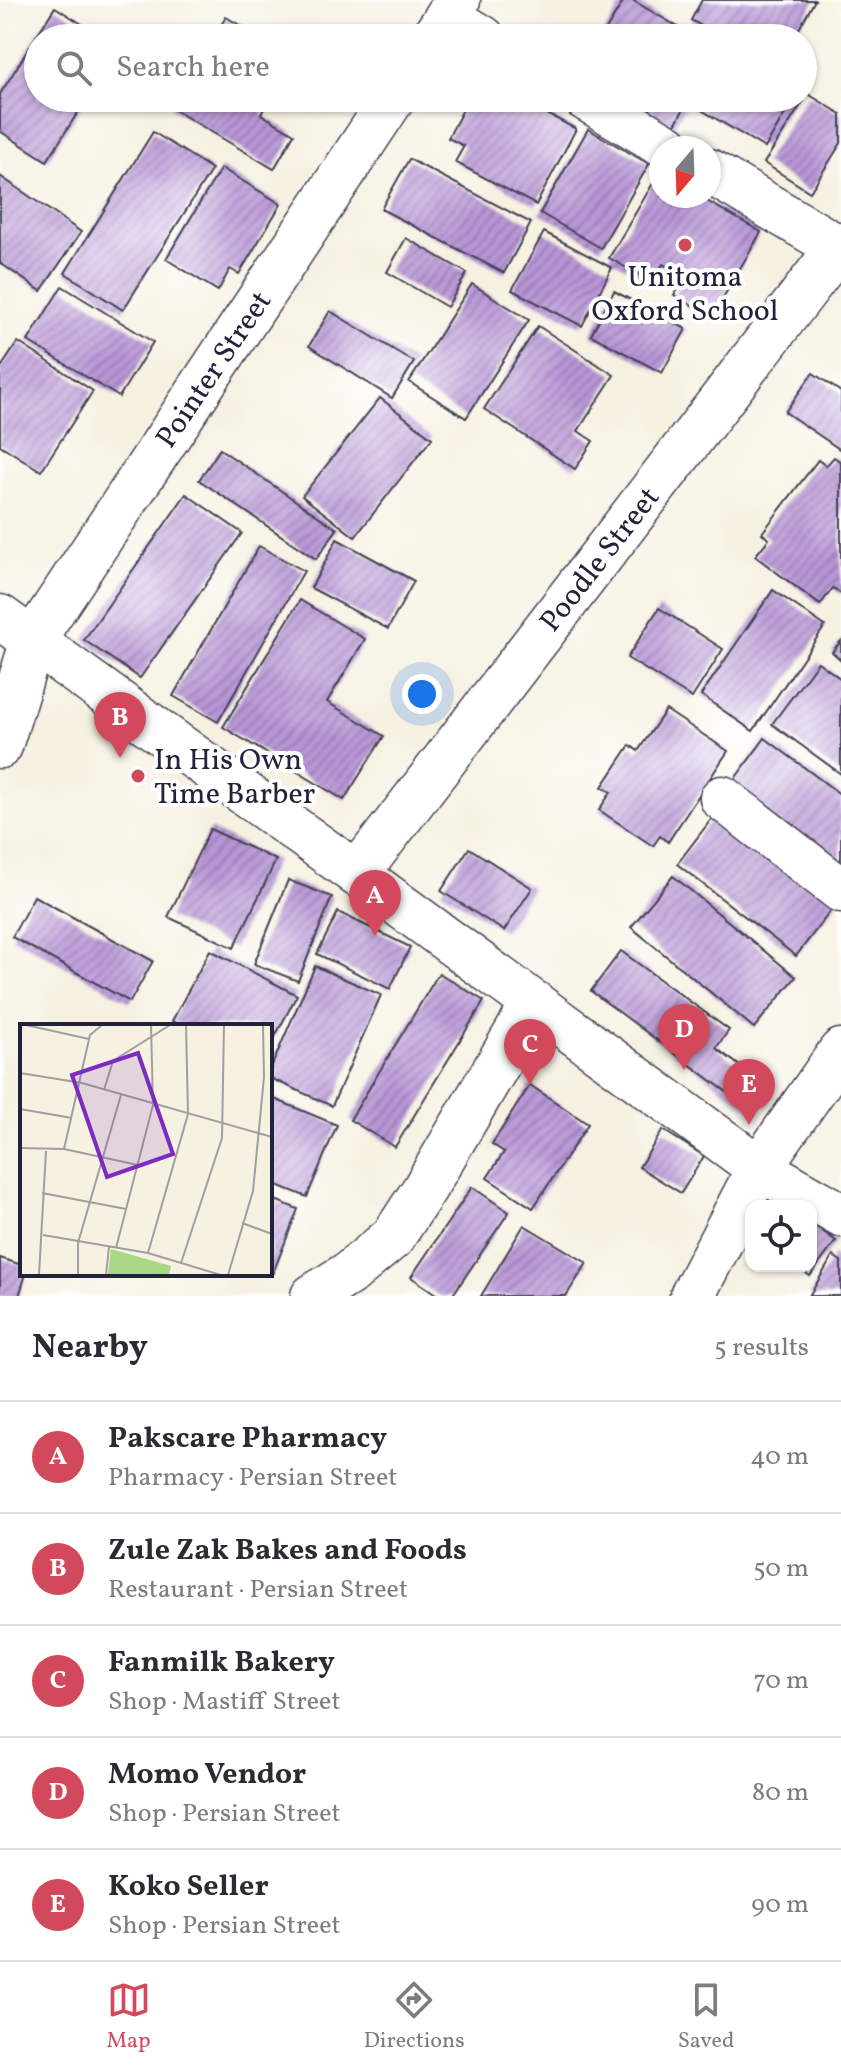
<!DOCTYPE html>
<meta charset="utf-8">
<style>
body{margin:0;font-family:Vollkorn,serif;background:#f7f7f7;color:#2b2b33}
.controls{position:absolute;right:24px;bottom:24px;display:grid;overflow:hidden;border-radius:16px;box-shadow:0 2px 6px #0004}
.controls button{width:72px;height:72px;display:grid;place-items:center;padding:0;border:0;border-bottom:2px solid #e1e1e2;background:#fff;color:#2b2b33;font:40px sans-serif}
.compass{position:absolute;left:649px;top:136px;width:72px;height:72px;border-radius:50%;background:#fff;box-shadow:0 2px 6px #0004;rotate:199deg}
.you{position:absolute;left:422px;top:694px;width:28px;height:28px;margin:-20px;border:6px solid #fff;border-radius:50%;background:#1a73e8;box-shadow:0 0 0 12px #1a73e833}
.badge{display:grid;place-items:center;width:52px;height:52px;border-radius:50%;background:#d1495b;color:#fff;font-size:26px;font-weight:700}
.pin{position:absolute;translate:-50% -66px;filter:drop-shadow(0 2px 4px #0008)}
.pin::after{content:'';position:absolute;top:42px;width:28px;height:24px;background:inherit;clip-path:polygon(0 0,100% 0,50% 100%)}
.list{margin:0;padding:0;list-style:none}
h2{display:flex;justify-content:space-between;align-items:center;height:104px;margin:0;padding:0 32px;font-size:34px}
h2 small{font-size:26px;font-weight:400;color:#7c7c81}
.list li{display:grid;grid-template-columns:52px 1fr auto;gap:24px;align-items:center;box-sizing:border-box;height:112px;padding:0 32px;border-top:2px solid #e1e1e2}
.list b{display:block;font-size:30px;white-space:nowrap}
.list p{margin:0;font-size:26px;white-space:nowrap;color:#7c7c81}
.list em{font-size:26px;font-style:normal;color:#7c7c81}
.icon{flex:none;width:44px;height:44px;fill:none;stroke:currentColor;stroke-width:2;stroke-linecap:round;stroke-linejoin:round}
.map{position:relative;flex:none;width:841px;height:1296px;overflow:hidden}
.search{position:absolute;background:#fff;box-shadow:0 2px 6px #0004;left:24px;right:24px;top:24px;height:88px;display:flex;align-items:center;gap:20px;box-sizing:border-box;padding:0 28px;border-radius:44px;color:#7c7c81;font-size:30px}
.sheet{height:664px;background:#fff}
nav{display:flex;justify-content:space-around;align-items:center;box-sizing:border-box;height:112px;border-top:2px solid #e1e1e2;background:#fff;font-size:22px;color:#7c7c81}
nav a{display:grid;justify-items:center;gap:4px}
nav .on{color:#d1495b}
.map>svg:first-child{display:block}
.building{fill:url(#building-hatch)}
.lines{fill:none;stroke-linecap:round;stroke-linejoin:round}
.minor-casing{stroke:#424154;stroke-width:47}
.minor{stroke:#fff;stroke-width:44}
.poi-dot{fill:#d1495b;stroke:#fff;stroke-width:3}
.labels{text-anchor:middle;stroke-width:8;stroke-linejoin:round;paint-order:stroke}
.poi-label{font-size:30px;fill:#22223b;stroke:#fff}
.street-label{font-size:30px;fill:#22223b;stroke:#fff}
.inset-road{fill:none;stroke:#a19e9f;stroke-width:2}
.view{fill:#7b2cbf;fill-opacity:0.15;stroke:#7b2cbf;stroke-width:4}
.inset-edge{fill:none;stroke:#22223b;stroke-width:4}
</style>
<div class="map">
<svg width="841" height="1296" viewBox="0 0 841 1296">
<defs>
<pattern id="building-hatch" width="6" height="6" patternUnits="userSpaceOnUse" patternTransform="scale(2)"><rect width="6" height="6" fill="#b896d6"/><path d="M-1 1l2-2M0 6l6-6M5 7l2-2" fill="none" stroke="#957aaf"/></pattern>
</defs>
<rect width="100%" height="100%" fill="#fff"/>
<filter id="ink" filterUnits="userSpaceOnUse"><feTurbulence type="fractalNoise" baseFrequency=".0125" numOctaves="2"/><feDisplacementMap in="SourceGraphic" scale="16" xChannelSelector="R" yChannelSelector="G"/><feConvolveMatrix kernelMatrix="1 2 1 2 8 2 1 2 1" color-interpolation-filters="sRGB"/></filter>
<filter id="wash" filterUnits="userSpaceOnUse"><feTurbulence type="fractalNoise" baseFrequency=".006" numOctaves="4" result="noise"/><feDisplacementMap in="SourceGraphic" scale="32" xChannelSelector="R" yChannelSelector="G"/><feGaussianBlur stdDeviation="1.8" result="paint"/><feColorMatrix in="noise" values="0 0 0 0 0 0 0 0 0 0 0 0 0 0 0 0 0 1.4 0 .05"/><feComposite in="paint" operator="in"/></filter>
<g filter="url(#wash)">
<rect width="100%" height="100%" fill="#f6f1e1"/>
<g id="blocks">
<!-- building -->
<g class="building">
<path d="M 624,0 L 632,0 L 685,31 L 681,38 L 601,38 Z"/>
<path d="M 702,0 L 815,0 L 794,38 L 723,38 L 691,20 Z"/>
<path d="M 55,7 L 104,38 L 38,38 L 38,98 L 87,98 L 47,161 L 0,131 L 0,94 Z"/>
<path d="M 226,17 L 262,38 L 213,38 Z"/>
<path d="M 808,94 L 841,114 L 841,143 L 810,192 L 764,163 Z"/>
<path d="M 177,98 L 270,98 L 261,114 L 294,134 L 274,169 L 171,108 Z"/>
<path d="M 482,98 L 517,98 L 576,129 L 536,205 L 455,162 L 464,146 L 448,138 L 468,100 L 478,105 Z"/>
<path d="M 656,98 L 794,98 L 765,148 L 688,102 L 674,126 L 649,111 Z"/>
<path d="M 588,129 L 649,164 L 601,248 L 540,213 Z"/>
<path d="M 153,132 L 212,169 L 123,310 L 65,273 Z"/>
<path d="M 409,159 L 531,223 L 504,273 L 381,209 Z"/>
<path d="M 221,168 L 281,204 L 239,274 L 230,269 L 218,291 L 166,259 Z"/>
<path d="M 659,173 L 661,175 L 661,196 L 698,196 L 761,232 L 712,317 L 674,295 L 685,276 L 663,264 L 652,282 L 609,258 Z"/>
<path d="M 0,176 L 81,232 L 41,291 L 0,263 Z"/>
<path d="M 544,232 L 612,268 L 582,326 L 512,290 Z"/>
<path d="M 406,238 L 467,273 L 447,307 L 387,272 Z"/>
<path d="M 472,284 L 529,320 L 466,418 L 409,382 Z"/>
<path d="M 62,286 L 153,342 L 119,397 L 28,341 Z"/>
<path d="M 614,291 L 686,329 L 662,373 L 591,335 Z"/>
<path d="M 330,311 L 414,362 L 392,398 L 309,346 Z"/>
<path d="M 538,326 L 614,375 L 578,431 L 593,441 L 575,469 L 484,409 Z"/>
<path d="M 18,342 L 93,391 L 41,471 L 0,445 L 0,369 Z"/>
<path d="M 813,373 L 841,392 L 841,450 L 785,412 Z"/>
<path d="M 380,398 L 432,438 L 355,537 L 302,496 Z"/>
<path d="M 220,449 L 337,529 L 316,559 L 199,480 Z"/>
<path d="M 834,457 L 841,462 L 841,594 L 833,588 L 820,605 L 755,556 L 769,539 L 762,533 L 818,460 L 826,466 Z"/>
<path d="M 186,494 L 242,533 L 140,678 L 84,640 Z"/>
<path d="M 337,539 L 414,581 L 388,629 L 311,588 Z"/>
<path d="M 259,546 L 304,571 L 218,722 L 173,696 Z"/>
<path d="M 773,590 L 825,626 L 753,731 L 701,695 Z"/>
<path d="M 300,600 L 365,639 L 327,702 L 384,736 L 344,800 L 223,727 Z"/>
<path d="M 659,608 L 723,649 L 692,698 L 627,658 Z"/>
<path d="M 841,641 L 841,660 L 832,652 Z"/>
<path d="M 818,662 L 841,679 L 841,774 L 772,724 Z"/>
<path d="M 666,710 L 728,751 L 668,842 L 660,836 L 653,846 L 599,810 L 611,792 L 602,787 L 630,745 L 638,751 Z"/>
<path d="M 765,738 L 841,795 L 841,871 L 728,788 Z"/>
<path d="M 720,808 L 839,900 L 796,956 L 677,864 Z"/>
<path d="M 210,829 L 276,860 L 234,948 L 168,917 Z"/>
<path d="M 469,848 L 532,888 L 504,931 L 441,891 Z"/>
<path d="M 673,876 L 796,977 L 754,1028 L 631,927 Z"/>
<path d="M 288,880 L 332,897 L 298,981 L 254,964 Z"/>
<path d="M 34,896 L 153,961 L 130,1002 L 12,937 Z"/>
<path d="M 338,912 L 410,947 L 390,989 L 317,954 Z"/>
<path d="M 210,950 L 297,995 L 270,1046 L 270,1026 L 182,1026 L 172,1021 Z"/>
<path d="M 621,951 L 729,1030 L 716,1048 L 768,1087 L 751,1110 L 591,991 Z"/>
<path d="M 315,966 L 381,995 L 332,1106 L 270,1078 L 270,1070 Z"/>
<path d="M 439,973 L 484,1001 L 395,1147 L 350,1120 Z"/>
<path d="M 530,1085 L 588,1124 L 533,1208 L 487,1178 L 504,1152 L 492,1144 Z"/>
<path d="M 272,1098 L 337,1125 L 307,1197 L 270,1182 L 270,1102 Z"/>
<path d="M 663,1130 L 704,1156 L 681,1193 L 639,1167 Z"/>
<path d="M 472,1187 L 509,1212 L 452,1296 L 439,1296 L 411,1277 Z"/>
<path d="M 270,1198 L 298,1209 L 273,1273 L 270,1272 Z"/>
<path d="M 811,1223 L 836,1241 L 810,1276 L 796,1266 L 811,1266 Z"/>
<path d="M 524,1225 L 587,1263 L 566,1296 L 481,1296 Z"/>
<path d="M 833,1256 L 841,1261 L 841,1296 L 809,1296 Z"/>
<path d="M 0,1258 L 22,1265 L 22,1274 L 26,1274 L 19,1296 L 0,1296 Z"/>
</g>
</g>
</g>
<g filter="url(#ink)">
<use href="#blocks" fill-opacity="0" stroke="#424154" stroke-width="2"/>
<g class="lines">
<defs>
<g id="minor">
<path d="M 447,16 L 483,38"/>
<path d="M 433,38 L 458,0"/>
<path d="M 585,98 L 670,148"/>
<path d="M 709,171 L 841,249"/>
<path d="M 0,617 L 357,874 L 759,1168 L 841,1215"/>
<path d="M 0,746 L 33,640 L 393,98"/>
<path d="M 722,798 L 841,890"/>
<path d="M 357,874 L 841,244"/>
<path d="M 313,1296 L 351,1272 L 393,1237 L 425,1188 L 534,1003"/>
<path d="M 692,1296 L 759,1168 L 841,1051"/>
</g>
</defs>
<!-- minor casing -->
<use href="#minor" class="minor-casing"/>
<!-- minor -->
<use href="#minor" class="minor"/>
</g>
</g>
<!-- markers -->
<g class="poi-dot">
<circle cx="685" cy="245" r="8"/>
<circle cx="138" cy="776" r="8"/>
</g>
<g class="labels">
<!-- poi labels -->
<g class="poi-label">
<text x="685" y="286">Unitoma<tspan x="685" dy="34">Oxford School</tspan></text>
<text x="154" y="769" text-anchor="start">In His Own<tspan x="154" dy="34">Time Barber</tspan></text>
</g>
<!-- street labels -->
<g class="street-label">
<text transform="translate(213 369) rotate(-56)" y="10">Pointer Street</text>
<text transform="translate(599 559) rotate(-52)" y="10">Poodle Street</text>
</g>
</g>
<!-- overview -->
<g transform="translate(20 1024)">
<rect width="252" height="252" fill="#f6f1e1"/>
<path d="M 91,225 L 151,242 L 149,251 L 88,251 Z" fill="#a8d886"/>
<path class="inset-road" d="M 6,1 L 69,15M 0,49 L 62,59 L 252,113M 84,66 L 93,37 L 150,1M 0,85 L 52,94M 0,124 L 44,125 L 118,141M 44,125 L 70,11 L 82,1M 22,169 L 106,185M 222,199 L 252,210M 23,211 L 128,229 L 201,251M 96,224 L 133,81 L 131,1M 128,229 L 168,90 L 166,1M 161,239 L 202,114 L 204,1M 19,251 L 26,127M 58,251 L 58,219 L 101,71M 86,251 L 89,223M 208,251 L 233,167 L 244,53 L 243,1"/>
<path class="view" d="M 118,29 L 153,130 L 87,153 L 52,51 Z"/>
<rect width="252" height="252" class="inset-edge"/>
</g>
</svg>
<div class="controls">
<button><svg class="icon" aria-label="locate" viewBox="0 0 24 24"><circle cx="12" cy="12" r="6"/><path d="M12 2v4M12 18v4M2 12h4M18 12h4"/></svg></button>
</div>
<svg class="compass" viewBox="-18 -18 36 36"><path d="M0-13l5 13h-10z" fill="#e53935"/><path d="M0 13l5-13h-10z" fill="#7c7c81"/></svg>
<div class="you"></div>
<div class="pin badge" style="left:375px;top:936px">A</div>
<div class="pin badge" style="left:120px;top:758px">B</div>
<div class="pin badge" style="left:530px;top:1085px">C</div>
<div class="pin badge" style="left:684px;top:1070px">D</div>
<div class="pin badge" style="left:749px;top:1125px">E</div>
<div class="search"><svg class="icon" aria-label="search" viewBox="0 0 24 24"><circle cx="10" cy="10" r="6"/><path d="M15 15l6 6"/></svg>Search here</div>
</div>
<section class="sheet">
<h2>Nearby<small>5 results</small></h2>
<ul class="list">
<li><span class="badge">A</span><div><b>Pakscare Pharmacy</b><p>Pharmacy · Persian Street</p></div><em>40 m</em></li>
<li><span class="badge">B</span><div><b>Zule Zak Bakes and Foods</b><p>Restaurant · Persian Street</p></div><em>50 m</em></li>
<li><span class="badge">C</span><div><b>Fanmilk Bakery</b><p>Shop · Mastiff Street</p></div><em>70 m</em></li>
<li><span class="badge">D</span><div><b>Momo Vendor</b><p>Shop · Persian Street</p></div><em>80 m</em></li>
<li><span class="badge">E</span><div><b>Koko Seller</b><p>Shop · Persian Street</p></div><em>90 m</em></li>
</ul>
</section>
<nav>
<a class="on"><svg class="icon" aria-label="map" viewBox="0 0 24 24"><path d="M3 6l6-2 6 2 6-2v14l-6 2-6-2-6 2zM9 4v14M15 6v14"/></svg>Map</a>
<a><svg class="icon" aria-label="directions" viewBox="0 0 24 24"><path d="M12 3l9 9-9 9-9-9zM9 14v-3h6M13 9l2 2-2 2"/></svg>Directions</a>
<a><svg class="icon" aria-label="saved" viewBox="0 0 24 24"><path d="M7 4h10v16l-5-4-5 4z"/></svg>Saved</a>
</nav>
